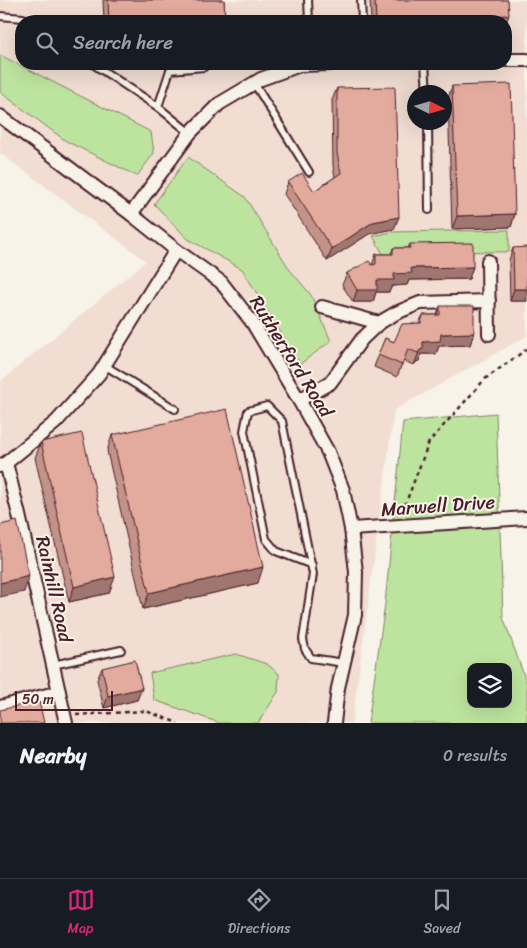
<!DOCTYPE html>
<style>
body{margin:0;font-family:Sriracha,sans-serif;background:#242831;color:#f1f3f6}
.controls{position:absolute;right:15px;bottom:15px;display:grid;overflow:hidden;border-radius:10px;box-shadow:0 5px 20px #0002}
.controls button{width:45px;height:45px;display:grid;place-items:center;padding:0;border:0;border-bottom:1px solid #363941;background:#171b24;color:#f1f3f6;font:25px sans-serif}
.compass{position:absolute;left:407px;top:85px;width:45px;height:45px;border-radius:50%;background:#171b24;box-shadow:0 5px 20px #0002;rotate:95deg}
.scale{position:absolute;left:15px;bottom:12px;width:98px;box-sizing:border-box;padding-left:5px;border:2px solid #4a1f2b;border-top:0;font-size:14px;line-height:18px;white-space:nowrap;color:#4a1f2b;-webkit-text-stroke:4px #f7f3e8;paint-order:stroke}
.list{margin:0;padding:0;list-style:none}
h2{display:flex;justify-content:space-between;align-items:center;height:65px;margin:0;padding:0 20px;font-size:21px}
h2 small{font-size:16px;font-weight:400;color:#9ea1a6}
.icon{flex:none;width:28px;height:28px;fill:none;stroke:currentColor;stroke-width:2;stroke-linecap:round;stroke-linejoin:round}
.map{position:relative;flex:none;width:527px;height:723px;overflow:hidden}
.search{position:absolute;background:#171b24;box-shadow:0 5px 20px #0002;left:15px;right:15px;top:15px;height:55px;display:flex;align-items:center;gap:12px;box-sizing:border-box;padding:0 18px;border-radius:20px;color:#9ea1a6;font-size:19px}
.sheet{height:155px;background:#171b24}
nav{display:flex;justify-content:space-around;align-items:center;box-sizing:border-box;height:70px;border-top:1px solid #363941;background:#171b24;font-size:14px;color:#9ea1a6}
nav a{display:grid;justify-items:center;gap:2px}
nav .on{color:#db2777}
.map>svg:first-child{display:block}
.built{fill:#f1ddd2;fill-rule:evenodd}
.green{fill:#bde49f;stroke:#848265;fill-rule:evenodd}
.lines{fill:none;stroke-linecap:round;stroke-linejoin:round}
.lane-casing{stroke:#4a1f2b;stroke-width:10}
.street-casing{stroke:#4a1f2b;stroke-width:16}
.path{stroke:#4a1f2b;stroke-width:2.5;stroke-dasharray:4 4;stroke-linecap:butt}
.lane{stroke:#f7f3e8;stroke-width:6}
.street{stroke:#f7f3e8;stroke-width:12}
.wall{fill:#c39288;stroke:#4a1f2b}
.shaded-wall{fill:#9f776f;stroke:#4a1f2b}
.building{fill:#e3aa9e;stroke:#4a1f2b}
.labels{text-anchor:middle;stroke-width:4;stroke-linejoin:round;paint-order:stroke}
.street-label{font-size:19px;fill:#4a1f2b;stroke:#f7f3e8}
</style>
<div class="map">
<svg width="527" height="723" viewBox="0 0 527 723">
<rect width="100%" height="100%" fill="#f7f3e8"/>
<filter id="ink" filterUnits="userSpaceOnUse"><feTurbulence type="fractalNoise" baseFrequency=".02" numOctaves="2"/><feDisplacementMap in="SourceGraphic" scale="10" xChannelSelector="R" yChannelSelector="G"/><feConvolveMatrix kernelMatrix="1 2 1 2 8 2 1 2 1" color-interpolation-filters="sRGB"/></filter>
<g filter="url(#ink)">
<!-- built -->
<path class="built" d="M 0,0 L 527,0 L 527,336 L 394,410 L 352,723 L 0,723 L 0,382 L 146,261 L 0,153 ZM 21,21 L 506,21 L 506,64 L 21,64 ZM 414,92 L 444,92 L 444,122 L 414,122 Z"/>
<!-- green -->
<g class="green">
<path d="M 0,55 L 151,132 L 154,153 L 137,176 L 66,141 L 0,92 Z"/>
<path d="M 188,157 L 245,197 L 290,270 L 311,295 L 331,341 L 300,364 L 242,269 L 188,239 L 154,204 Z"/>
<path d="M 509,230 L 509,252 L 405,251 L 384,256 L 373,236 L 392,232 Z"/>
<path d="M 496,413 L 503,617 L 527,684 L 527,723 L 368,723 L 385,604 L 403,422 ZM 471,667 L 508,667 L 508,704 L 471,704 Z"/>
<path d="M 236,654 L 267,664 L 279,674 L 278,692 L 258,723 L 220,723 L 154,700 L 150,673 Z"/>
</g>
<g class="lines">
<defs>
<g id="lane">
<path d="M 308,0 L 309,21"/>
<path d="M 361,0 L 362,21"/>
<path d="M 0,16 L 23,18 L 29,21"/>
<path d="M 93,64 L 158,107 L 190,133"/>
<path d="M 425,64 L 427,92"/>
<path d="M 254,83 L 309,172"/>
<path d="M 158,107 L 170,70 L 204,67"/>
<path d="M 428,122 L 429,210"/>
<path d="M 104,365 L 175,409"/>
<path d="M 312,565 L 276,551 L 266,539 L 244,431 L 248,411 L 267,406 L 282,421 L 313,574 L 303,639 L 305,649 L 311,658 L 344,663"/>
<path d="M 53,665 L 121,650"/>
</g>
<g id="street">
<path d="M 506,60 L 527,60"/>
<path d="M 0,116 L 131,214 L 176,250 L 221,282 L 252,322 L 299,400 L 328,452 L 343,490 L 351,529 L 356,572 L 355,615 L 338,688 L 334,723"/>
<path d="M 131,214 L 190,133 L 219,104 L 261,79 L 300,65 L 329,64"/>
<path d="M 488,261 L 489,334"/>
<path d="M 322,307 L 379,323"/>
<path d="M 299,400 L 330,383 L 362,339 L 379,323 L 396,313 L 420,303 L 489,301"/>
<path d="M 6,463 L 19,515 L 66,723"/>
<path d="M 0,466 L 6,463 L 56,422 L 99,374 L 176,250"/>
<path d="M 351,529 L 527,518"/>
<path d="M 0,707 L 59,692"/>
</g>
</defs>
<!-- lane casing -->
<use href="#lane" class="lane-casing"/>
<!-- street casing -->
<use href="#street" class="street-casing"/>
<!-- path -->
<g class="path">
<path d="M 402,513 L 429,442 L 485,379 L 527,349"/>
<path d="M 76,715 L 146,711 L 178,723"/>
</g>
<!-- lane -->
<use href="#lane" class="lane"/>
<!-- street -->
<use href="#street" class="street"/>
</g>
<!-- wall -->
<g class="wall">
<path d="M 103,0 L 224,0 L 225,21 L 104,21 Z"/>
<path d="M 370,0 L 508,0 L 506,21 L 371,21 Z"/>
<path d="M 452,86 L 515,214 L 511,227 L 452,229 L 448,98 Z"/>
<path d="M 337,88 L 394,229 L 369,234 L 327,261 L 284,194 L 288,182 L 314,191 L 335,177 L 333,166 L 332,100 Z"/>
<path d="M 410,244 L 469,279 L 409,280 L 407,285 L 392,286 L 389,292 L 376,292 L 373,302 L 353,302 L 342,285 L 347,273 L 372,265 L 376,254 L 391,254 L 393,248 L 408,248 Z"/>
<path d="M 513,248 L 527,301 L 510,301 L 509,260 Z"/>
<path d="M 440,306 L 474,333 L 470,345 L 439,346 L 436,354 L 421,354 L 419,361 L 416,362 L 414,365 L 403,361 L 397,377 L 374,367 L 385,338 L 394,342 L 419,323 L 423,315 L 437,315 Z"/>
<path d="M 112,435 L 258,583 L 143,609 L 107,451 Z"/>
<path d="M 41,442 L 109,593 L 69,602 L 35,458 Z"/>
<path d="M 102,668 L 142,688 L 137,700 L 104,708 L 97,680 Z"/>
</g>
<!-- shaded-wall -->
<g class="shaded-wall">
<path d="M 509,15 L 506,23 L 506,21 L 376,21 Z"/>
<path d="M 515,214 L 511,227 L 452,229 L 457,216 Z"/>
<path d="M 399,217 L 394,229 L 369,234 L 327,261 L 332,249 L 373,222 Z"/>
<path d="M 473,267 L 469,279 L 409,280 L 407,285 L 392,286 L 389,292 L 376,292 L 373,302 L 353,302 L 357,290 L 377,280 L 411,268 Z"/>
<path d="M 514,289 L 527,289 L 527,301 L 510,301 Z"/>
<path d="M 474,333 L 470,345 L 439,346 L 436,354 L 421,354 L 419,361 L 416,362 L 414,365 L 423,342 L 441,334 Z"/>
<path d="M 263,567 L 258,583 L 143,609 L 149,593 Z"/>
<path d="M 29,576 L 24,592 L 0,597 L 0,583 Z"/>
<path d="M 115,577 L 109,593 L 69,602 L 74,587 Z"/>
<path d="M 142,688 L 137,700 L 104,708 L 108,696 Z"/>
</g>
<!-- building -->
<g class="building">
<path d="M 108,0 L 224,0 L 225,21 L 109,21 Z"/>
<path d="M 375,0 L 508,0 L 509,15 L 376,21 Z"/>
<path d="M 511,84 L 515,214 L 457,216 L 452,86 Z"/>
<path d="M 395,87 L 399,217 L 373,222 L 332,249 L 288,182 L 302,173 L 314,191 L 341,173 L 337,153 L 337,88 Z"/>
<path d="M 473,243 L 473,267 L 411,268 L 412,273 L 394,274 L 394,280 L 377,280 L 377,290 L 357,290 L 347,273 L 369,261 L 372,265 L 376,264 L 376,254 L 393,254 L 393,248 L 410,248 L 410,244 Z"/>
<path d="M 527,247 L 527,289 L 514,289 L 513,248 Z"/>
<path d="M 440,306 L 474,306 L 474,333 L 441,334 L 440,341 L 423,342 L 423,349 L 420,350 L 418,353 L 408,349 L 402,365 L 378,355 L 385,338 L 394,342 L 402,324 L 421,323 L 423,315 L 440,315 Z"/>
<path d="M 227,409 L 263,567 L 149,593 L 112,435 Z"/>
<path d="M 82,433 L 115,577 L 74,587 L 41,442 Z"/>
<path d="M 17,521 L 29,576 L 0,583 L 0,525 Z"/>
<path d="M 135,660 L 142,688 L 108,696 L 102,668 Z"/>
<path d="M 39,701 L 44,723 L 0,723 L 0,710 Z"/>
</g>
</g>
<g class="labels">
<!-- street labels -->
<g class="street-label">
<text transform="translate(292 356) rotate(58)" y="7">Rutherford Road</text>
<text transform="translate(438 505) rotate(-4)" y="7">Marwell Drive</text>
<text transform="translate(55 589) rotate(77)" y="7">Rainhill Road</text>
</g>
</g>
</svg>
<div class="controls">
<button><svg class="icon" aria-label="layers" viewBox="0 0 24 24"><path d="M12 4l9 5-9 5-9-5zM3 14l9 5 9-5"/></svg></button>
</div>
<svg class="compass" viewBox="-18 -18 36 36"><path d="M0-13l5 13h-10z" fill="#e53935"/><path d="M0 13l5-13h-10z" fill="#9ea1a6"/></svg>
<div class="scale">50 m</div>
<div class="search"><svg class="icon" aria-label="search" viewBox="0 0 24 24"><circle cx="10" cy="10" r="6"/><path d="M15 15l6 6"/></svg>Search here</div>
</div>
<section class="sheet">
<h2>Nearby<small>0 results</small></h2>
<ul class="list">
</ul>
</section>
<nav>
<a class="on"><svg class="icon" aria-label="map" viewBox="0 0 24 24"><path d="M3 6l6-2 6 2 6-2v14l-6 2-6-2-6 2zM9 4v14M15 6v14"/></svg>Map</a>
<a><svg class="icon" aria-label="directions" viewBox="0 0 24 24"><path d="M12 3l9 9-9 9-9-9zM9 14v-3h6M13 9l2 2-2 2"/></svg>Directions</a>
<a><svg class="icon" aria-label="saved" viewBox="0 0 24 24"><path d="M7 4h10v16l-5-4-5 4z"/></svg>Saved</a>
</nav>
